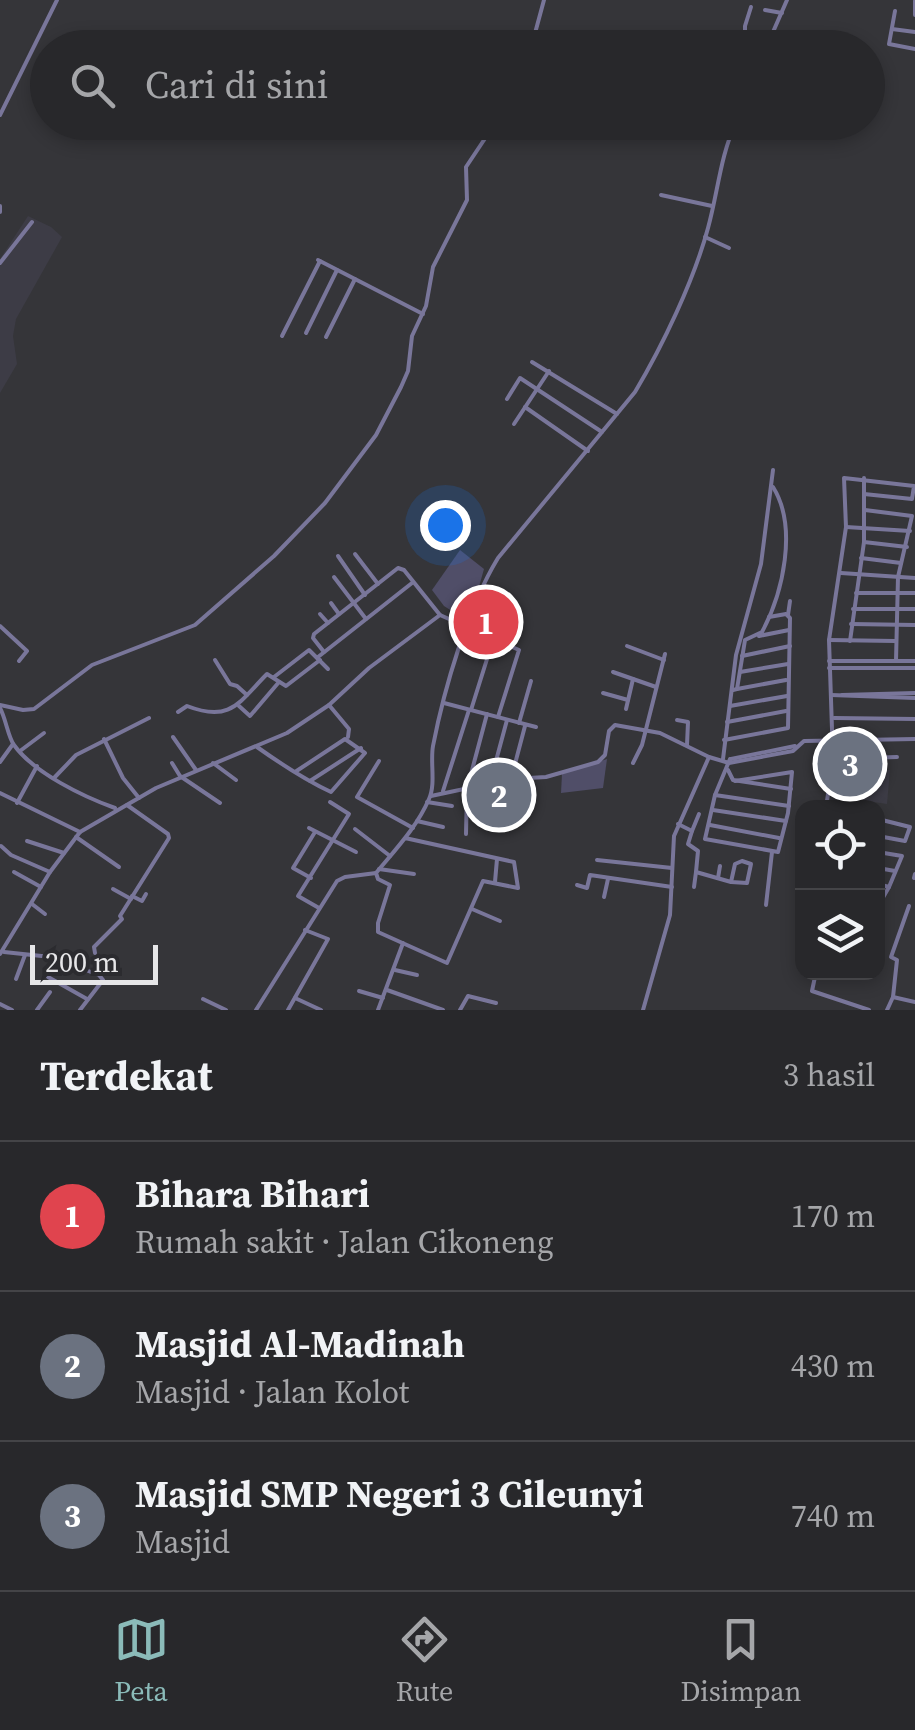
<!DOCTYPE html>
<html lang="id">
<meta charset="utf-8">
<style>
body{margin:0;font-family:"Source Serif 4",serif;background:#303033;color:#f1f3f6}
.controls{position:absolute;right:30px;bottom:30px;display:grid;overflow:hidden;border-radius:20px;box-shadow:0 5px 15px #0003}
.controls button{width:90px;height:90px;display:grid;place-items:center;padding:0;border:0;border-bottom:2px solid #444447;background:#28282b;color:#f1f3f6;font:50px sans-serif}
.scale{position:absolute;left:30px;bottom:25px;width:128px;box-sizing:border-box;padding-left:10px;border:5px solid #e6e6e8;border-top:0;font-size:28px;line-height:35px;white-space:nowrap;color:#e6e6e8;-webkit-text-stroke:8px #2b2b2f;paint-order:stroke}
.you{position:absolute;left:445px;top:525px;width:35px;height:35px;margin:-25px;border:8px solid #fff;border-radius:50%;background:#1a73e8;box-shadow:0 0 0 15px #1a73e833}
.badge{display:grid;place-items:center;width:65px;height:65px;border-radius:50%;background:#8bbbb9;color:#fff;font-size:32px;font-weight:700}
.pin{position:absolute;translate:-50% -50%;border:5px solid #fff;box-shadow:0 2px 10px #0006}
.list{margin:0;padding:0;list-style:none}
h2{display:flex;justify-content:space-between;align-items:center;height:130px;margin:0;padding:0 40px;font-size:42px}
h2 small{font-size:32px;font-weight:400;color:#a5a6a9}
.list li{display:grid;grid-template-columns:65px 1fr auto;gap:30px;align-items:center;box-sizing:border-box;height:150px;padding:0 40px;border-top:2px solid #444447}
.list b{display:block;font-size:38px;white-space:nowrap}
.list p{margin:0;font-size:32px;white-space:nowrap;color:#a5a6a9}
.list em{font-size:32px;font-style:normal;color:#a5a6a9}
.icon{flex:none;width:55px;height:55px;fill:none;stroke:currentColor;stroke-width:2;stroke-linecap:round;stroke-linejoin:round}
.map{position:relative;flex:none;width:915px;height:1010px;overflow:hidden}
.search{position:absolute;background:#28282b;box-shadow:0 5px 15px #0003;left:30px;right:30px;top:30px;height:110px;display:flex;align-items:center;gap:25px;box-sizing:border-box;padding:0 35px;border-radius:55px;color:#a5a6a9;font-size:38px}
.sheet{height:580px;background:#28282b}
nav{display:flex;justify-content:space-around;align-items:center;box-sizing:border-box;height:140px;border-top:2px solid #444447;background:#28282b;font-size:28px;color:#a5a6a9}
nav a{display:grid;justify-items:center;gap:5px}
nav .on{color:#8bbbb9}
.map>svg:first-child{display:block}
.built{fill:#3d3c46}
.green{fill:#504e68}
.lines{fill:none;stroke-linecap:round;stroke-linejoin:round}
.minor{stroke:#79769a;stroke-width:4}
</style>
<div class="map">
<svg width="915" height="1010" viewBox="0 0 915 1010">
<rect width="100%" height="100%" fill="#353539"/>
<!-- built -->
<g class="built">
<path d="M 28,216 L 51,227 L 62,237 L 16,319 L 13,336 L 17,364 L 0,393 L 0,259 Z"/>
<path d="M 858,769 L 890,770 L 887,804 L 854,799 Z"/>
</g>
<!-- green -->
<g class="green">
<path d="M 460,550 L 484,569 L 469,622 L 444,606 L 432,590 Z"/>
<path d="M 607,759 L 603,788 L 561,793 L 562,774 Z"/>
</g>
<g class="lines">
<!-- minor -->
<g class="minor">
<path d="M 915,1 L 915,15"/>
<path d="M 751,7 L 745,26 L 745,45 L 754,48"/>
<path d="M 765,10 L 782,13"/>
<path d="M 895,11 L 889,44 L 915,49"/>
<path d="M 892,29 L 915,32"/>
<path d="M 531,48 L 544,0"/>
<path d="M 766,48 L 787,0"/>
<path d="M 0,115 L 57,0"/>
<path d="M 509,122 L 528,137"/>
<path d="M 661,195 L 712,206"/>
<path d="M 0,206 L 0,212"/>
<path d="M 705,237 L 729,248"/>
<path d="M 318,260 L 423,314"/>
<path d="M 0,263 L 32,222"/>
<path d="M 306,333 L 337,270"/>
<path d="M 282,336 L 320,261"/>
<path d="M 326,337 L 355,279"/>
<path d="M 532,362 L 617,414"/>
<path d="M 507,399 L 520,378 L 602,432"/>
<path d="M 525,407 L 588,451"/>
<path d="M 514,424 L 549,371"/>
<path d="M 864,494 L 912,499 L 914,486 L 844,478 L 846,527 L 829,640 L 833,759 L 897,757"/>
<path d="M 865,510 L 912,516 L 898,577 L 896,661"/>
<path d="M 846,527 L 910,531"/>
<path d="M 864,542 L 907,547"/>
<path d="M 355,554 L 378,584"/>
<path d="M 338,556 L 365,595"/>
<path d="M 861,558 L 901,563"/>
<path d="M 841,573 L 915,578"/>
<path d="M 334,577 L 366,619"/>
<path d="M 856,593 L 915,593"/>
<path d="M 331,603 L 339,614"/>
<path d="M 853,609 L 915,609"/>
<path d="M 320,614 L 328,623"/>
<path d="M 788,615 L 790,601"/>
<path d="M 851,624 L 915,625"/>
<path d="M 0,626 L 27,651 L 19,661"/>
<path d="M 759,636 L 789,630"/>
<path d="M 829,640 L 895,641"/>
<path d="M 850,641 L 864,542 L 864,478"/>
<path d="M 627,646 L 664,660"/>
<path d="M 324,652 L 313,638 L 314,634 L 398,568 L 404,570 L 440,615"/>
<path d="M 742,656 L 790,646"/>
<path d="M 318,657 L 412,583"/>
<path d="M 215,660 L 230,684 L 237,686 L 247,695"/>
<path d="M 829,661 L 915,661"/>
<path d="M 829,668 L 915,668"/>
<path d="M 613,672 L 656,687"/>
<path d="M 740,672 L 788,664"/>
<path d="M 274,677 L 309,650 L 328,669"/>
<path d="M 737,689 L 786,680"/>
<path d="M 733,690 L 737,689 L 745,640 L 762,632 C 783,593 798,527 773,487"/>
<path d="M 603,693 L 628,700"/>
<path d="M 831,695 L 915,698"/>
<path d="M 842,695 L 915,693"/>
<path d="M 444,703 L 536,727"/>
<path d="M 0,705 L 23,710 L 34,709 L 92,665 L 195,625 L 274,556 L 325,503 L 376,435 L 401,387 L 408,371 L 412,336 L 426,306 L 433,267 L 467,200 L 466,167 L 496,122"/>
<path d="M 329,705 L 349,729 L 348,737"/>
<path d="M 239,706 L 250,716 L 279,682"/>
<path d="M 730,706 L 787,696"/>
<path d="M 0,708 C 6,719 8,737 14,745 C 34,773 84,797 115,808"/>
<path d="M 626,709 L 633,679"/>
<path d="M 471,710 L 493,640"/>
<path d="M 178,712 L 187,706 C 231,723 239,702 267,674 L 286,686 L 320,660"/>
<path d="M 834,718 L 915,719"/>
<path d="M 677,720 L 688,722 L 687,745"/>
<path d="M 727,722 L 786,711"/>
<path d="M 519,723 L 531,681"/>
<path d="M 173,737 L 196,770"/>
<path d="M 104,739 L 123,778 L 139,798"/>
<path d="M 724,740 L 788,728 L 790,618 L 786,614 L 769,617"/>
<path d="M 257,747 C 281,764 305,780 331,792 L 365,753 L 345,739 L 295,772"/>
<path d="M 20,751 L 44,733"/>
<path d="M 723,759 L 736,655 L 761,564 L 773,470"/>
<path d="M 730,759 L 715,795 L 705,839 L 778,852 L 788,813 L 792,772 L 735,781"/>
<path d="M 731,759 L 795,746"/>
<path d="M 379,761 L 357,797 L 413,828"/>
<path d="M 0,762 L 13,744"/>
<path d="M 172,763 L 180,776 L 220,803"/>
<path d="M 213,763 L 236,780"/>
<path d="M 633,763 L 642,745 L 665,654"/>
<path d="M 728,770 L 733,780 L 791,789"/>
<path d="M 54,778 L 76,755 L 149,718"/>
<path d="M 511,779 L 525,726"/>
<path d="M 310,781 L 361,748"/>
<path d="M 490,783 L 507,720"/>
<path d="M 491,783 L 492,797 L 508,800 L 511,813"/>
<path d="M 828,790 L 853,792"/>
<path d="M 443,791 L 469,710"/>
<path d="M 0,793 L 80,832"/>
<path d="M 715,795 L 789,806"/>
<path d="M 431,796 L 511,779 L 546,777 L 598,762 L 605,755 L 609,731 L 615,725 L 660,733 L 709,757 L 729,763 L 793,751 L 804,741 L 915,739"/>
<path d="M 427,802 L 452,806"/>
<path d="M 17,803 L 37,766"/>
<path d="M 826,808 L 833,759"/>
<path d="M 713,810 L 786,821"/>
<path d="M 878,819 L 910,827 L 905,841 L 878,836"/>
<path d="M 417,821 L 443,827"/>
<path d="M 678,824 L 692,831 L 688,844 L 698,851 L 696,872 L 731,882 L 735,864 L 742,861 L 751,864 L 747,883 L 731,882"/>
<path d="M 710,825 L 779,838"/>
<path d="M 309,828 L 356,852"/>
<path d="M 355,829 L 390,856"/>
<path d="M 692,831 L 699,814"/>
<path d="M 466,834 L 467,789 L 487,714"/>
<path d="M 76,837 L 119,867"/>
<path d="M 405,838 L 514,862 L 518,888 L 483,881 L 447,963 L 378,932 L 378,923 L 390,885 L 378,879 L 376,873 C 395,850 417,827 429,799 C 436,784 430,762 433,746 C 444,689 468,607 498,558 L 635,392 C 663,345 694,280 708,228 C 718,192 720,157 736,122"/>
<path d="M 27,841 L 64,853"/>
<path d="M 1,846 L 11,855 L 50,872"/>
<path d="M 878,852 L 902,856 L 889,887 L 878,884"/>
<path d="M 597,860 L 672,868"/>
<path d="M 878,868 L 895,871"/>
<path d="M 379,869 L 414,874"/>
<path d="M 14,872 L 41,887"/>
<path d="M 311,878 L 293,868 L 315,832"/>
<path d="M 718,878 L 720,866"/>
<path d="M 914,878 L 915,874"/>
<path d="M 495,882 L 497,859"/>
<path d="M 577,885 L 587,888 L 590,875 L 672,887"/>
<path d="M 694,887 L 696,872"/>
<path d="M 113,889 L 131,899"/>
<path d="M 132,896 L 142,901 L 146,894"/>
<path d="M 604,897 L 608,879"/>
<path d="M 878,900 L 881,901 L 889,887"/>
<path d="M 32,904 L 45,914"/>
<path d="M 766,905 L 772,852"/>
<path d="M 319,908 L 298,896 L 349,814 L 330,802"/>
<path d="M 472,909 L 500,921"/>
<path d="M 4,952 L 51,957 L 99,975 L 103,980 L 80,1010"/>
<path d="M 95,953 L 94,947 L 122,919 L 120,916 L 169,838 L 168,834 L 127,805"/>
<path d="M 0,954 L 50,872 L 80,832 L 156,788 L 287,733 L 329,705 L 369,668 L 440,615 L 519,650 L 498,717"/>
<path d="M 395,970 L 417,975"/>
<path d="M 816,972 L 812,991 L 869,1010"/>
<path d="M 48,977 L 87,999"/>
<path d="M 16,979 L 25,955"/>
<path d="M 387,990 L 443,1010"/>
<path d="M 359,991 L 383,998"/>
<path d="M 893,997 L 897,960 L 891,957 L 909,906"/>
<path d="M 295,998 L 321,1010"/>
<path d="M 203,999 L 226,1010"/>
<path d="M 0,1004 L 12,1010"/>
<path d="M 37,1010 L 50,992"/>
<path d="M 256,1010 L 337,881 L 345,877 L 376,873"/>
<path d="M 288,1010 L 328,939 L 305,930"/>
<path d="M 378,1010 L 403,943"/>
<path d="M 460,1010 L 468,996 L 496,1003"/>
<path d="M 643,1010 L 670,915 L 674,836 L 709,757"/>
<path d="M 887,1010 L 893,997 L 915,1002"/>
</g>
</g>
</svg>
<div class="controls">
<button><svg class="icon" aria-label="locate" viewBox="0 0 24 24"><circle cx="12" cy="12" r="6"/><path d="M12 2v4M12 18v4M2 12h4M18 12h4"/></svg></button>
<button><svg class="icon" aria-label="layers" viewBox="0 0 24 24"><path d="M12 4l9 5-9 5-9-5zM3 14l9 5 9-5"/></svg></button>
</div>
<div class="scale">200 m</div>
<div class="you"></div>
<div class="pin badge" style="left:486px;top:622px;background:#e0444e">1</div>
<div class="pin badge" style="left:499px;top:795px;background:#6b7280">2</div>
<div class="pin badge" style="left:850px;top:764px;background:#6b7280">3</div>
<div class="search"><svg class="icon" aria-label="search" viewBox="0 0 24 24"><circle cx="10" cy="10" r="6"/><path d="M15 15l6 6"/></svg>Cari di sini</div>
</div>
<section class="sheet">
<h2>Terdekat<small>3 hasil</small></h2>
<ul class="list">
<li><span class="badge" style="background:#e0444e">1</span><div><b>Bihara Bihari</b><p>Rumah sakit · Jalan Cikoneng</p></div><em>170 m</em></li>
<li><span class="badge" style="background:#6b7280">2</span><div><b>Masjid Al-Madinah</b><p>Masjid · Jalan Kolot</p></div><em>430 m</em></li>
<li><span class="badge" style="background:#6b7280">3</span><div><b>Masjid SMP Negeri 3 Cileunyi</b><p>Masjid</p></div><em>740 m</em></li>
</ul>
</section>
<nav>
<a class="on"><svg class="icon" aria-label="map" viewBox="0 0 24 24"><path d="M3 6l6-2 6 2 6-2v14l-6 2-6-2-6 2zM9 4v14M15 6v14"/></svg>Peta</a>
<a><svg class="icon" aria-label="directions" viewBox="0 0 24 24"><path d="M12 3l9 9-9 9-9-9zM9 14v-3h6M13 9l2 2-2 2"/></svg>Rute</a>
<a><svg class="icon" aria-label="saved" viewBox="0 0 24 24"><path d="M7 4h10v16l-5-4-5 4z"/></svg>Disimpan</a>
</nav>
